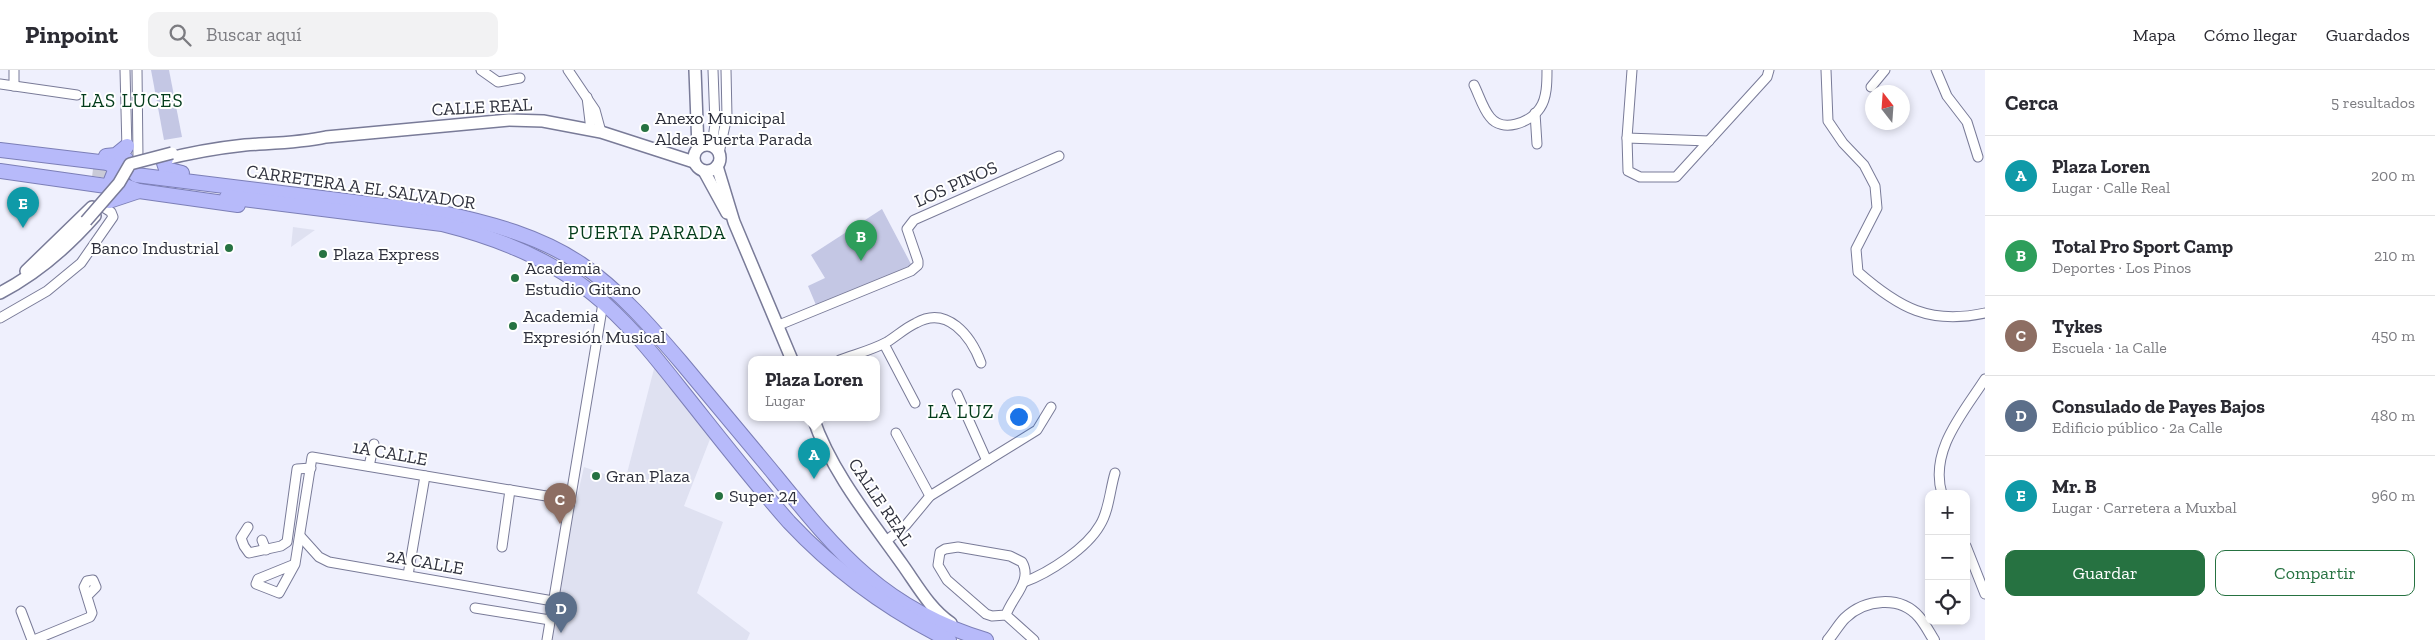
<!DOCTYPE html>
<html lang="es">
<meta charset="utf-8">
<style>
body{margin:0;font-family:"Zilla Slab",serif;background:#f2f2f3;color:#2b2b33}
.controls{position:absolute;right:15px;bottom:15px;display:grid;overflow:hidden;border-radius:10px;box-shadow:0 2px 8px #0003}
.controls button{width:45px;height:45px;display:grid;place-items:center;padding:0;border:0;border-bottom:1px solid #e1e1e2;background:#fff;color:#2b2b33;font:25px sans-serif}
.compass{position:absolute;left:1865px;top:15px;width:45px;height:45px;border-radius:50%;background:#fff;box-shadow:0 2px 8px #0003;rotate:343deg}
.you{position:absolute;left:1018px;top:346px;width:18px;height:18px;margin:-12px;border:4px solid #fff;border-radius:50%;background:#1a73e8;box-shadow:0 0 0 8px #1a73e833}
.badge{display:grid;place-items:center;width:32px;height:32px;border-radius:50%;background:#267241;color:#fff;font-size:16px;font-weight:700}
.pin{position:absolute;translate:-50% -41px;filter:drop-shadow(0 1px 2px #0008)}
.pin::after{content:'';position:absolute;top:26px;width:18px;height:15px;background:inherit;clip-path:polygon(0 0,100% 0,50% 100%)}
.popup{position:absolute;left:748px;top:286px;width:132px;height:65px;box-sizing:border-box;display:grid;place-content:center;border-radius:10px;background:#fff;filter:drop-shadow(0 1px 4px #0005);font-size:16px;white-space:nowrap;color:#7c7c81}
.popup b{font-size:19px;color:#2b2b33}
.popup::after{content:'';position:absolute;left:50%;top:100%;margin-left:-10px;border:10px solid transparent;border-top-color:#fff}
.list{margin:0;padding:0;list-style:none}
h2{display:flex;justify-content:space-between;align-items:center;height:65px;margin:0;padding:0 20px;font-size:21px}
h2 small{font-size:16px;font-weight:400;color:#7c7c81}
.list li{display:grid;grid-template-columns:32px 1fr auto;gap:15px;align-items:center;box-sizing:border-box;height:80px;padding:0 20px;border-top:1px solid #e1e1e2}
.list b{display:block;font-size:19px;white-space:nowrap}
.list p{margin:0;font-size:16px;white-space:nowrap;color:#7c7c81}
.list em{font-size:16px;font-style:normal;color:#7c7c81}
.actions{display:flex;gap:10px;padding:15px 20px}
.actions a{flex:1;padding:11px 0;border:1px solid #267241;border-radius:10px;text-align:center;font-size:18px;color:#267241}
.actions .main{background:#267241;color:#fff}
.icon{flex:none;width:28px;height:28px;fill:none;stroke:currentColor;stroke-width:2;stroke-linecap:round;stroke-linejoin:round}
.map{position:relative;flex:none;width:1985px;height:570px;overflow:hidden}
header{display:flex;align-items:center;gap:30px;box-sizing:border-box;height:70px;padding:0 25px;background:#fff;border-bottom:1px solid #e1e1e2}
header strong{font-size:24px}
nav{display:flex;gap:28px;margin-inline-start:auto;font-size:18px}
.search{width:350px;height:45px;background:#f2f2f3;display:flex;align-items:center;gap:12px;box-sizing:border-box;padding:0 18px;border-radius:10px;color:#7c7c81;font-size:19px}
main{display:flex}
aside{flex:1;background:#fff}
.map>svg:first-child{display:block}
.built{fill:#dfe1f1}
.green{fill:#c4c7e4}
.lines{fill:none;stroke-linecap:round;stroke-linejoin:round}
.trunk-tunnel{stroke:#c9cad7;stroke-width:14;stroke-dasharray:14 7;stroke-linecap:butt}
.minor-casing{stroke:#797b98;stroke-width:11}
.tertiary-casing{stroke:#797b98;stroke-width:12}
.secondary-casing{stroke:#797b98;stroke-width:14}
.trunk-casing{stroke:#7c7fb7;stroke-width:16}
.minor{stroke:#fff;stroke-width:9}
.tertiary{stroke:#fff;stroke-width:10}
.secondary{stroke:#fff;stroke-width:11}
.trunk{stroke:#b7bafa;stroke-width:14}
.secondary-bridge-casing{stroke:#797b98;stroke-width:14;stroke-linecap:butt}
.secondary-bridge{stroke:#fff;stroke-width:11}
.poi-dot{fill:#267241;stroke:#fff;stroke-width:2}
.labels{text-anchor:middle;stroke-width:4;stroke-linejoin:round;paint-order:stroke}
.street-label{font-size:18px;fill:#2f313d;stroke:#fff}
.poi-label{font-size:18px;fill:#2f313d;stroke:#fff;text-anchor:start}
.neighbourhood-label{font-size:19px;letter-spacing:1px;fill:#033c1b;stroke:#fff}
</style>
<header>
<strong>Pinpoint</strong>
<div class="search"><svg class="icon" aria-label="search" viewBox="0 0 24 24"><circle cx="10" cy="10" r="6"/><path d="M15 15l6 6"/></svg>Buscar aquí</div>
<nav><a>Mapa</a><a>Cómo llegar</a><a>Guardados</a></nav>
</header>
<main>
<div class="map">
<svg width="1985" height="570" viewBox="0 0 1985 570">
<rect width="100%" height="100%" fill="#eff0fd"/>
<!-- built -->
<g class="built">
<path d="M 293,157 L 315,160 L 291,177 Z"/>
<path d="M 655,295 L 712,364 L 684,436 L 723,452 L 697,523 L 750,563 L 747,570 L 549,570 L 553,531 L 584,397 L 625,411 Z"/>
</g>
<!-- green -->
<g class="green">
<path d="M 151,0 L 169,0 L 182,67 L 164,70 Z"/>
<path d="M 882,139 L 912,196 L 816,235 L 808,216 L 825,208 L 811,185 Z"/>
</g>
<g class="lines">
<!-- trunk-tunnel -->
<path class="trunk-tunnel" d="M 93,99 L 126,103"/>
<defs>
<g id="minor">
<path d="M 14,0 L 14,16"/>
<path d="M 125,0 L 127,80"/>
<path d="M 137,0 L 138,87"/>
<path d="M 481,0 L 498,12 L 520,8"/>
<path d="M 568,0 L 595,40 L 601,62"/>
<path d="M 1632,0 L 1627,68 L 1628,101 L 1640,107 L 1676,107 L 1767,7 L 1769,0"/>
<path d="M 1826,0 L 1828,51 L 1843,73 L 1864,95 L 1875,116 L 1877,138 L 1856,179 L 1858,202 C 1899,238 1930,255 1985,243"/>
<path d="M 1936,0 L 1947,26 L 1967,52 L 1978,87"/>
<path d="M 0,14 L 77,25"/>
<path d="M 1474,15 C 1479,25 1483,39 1490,47 C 1502,63 1530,53 1540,38 C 1547,28 1547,12 1547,0"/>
<path d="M 1871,17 L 1885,0"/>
<path d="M 587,27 L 591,60"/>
<path d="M 1535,43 L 1537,74"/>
<path d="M 1627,68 L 1709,71"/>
<path d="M 712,76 L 715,54 L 713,0"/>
<path d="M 719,83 L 727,46 L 726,0"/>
<path d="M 0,248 L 47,221 L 81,193 L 113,147 L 111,142 L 103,137"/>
<path d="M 779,255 L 911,201 L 918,195 L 918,191 L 907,159 L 914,150 L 1059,86"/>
<path d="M 884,274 L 915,333"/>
<path d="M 840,290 C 856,284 872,280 887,272 C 897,266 905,258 916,253 C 947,235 971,266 981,293"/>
<path d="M 957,324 L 987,391"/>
<path d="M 896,363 L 930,426"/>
<path d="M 369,396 L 374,374"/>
<path d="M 1942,424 C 1929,381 1963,343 1985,309"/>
<path d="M 248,457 L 241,468 L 244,476 L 249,483 L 281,476 L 287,472 L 297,399 L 311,398"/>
<path d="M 301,467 L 319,487 L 329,492 L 553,531"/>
<path d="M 262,470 L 266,480"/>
<path d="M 886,471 L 906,455 L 930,426 L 1037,360 L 1051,337"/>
<path d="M 1966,476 L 1985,524"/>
<path d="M 502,477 L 510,420"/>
<path d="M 295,494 L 279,523 L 256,514 L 258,509 L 295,494 L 312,387 L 570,430"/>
<path d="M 408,505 L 425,406"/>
<path d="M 1024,512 C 1049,503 1087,478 1100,455 C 1109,441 1110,419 1115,403"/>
<path d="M 475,538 L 550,550"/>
<path d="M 21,541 L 32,570"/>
<path d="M 1006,545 L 992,546 L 986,544 L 947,510 L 938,495 L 940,482 L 945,479 L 958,477 L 1010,486 L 1022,492 C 1033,511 1012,527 1006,545 L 1034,570"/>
<path d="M 34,570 L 90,547 L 92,543 L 84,517 L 87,511 L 93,510 L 96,517 L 88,525"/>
<path d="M 547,570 L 603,233"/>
</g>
<path id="tertiary" d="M 1828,570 C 1834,563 1839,554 1845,548 C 1865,529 1900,525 1919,547 C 1925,554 1929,562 1934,570"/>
<g id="secondary">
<path d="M 695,0 L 698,78"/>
<circle cx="707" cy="88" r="13"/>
<path d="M 162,90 C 189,83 217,78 245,75 C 273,73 299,73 326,67 L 509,50 L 543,51 L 601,62 L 694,92"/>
<path d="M 717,96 L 734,152 L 792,290"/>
<path d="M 704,101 L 727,143"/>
<path d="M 26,201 L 92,137"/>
<path d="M 0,223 C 38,203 67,178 95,146"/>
<path d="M 813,348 C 831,401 870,449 902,494 C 917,515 930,539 951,553"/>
</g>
<g id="trunk">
<path d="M 0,80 L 108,93 L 126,89"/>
<path d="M 106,86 L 116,85 L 127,76"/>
<path d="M 166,89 L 164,93 L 166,99 L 182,103"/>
<path d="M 0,101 L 106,116 L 110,113 L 116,98 L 108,93"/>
<path d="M 136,105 L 443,143 C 491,153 541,167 581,194 C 620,221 651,257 681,292 C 711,328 741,364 771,400 C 836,480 882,539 986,570"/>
<path d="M 123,115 L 139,121 L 238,135"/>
<path d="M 227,127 L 442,154 C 494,167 550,189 592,223 C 626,250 653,284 679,317 C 715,362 751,409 789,452 C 836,502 888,540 949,570"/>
<path d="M 109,131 L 139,121"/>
</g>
</defs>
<!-- minor casing -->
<use href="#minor" class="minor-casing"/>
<!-- tertiary casing -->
<use href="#tertiary" class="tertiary-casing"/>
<!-- secondary casing -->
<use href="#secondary" class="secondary-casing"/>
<!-- trunk casing -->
<use href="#trunk" class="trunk-casing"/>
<!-- minor -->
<use href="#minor" class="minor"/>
<!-- tertiary -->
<use href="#tertiary" class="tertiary"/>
<!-- secondary -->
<use href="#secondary" class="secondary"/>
<!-- trunk -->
<use href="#trunk" class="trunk"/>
<defs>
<path id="secondary-bridge" d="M 86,151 L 119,113 L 130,94 L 172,83"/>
</defs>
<!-- secondary-bridge casing -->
<use href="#secondary-bridge" class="secondary-bridge-casing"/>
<!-- secondary-bridge -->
<use href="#secondary-bridge" class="secondary-bridge"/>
</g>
<!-- markers -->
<g class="poi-dot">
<circle cx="645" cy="58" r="5"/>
<circle cx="229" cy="178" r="5"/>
<circle cx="323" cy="184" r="5"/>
<circle cx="515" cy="208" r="5"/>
<circle cx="513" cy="256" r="5"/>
<circle cx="596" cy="406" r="5"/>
<circle cx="719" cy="426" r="5"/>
</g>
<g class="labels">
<!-- street labels -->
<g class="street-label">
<text transform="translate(482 37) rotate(-3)" y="6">CALLE REAL</text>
<text transform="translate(956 114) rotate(-24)" y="6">LOS PINOS</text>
<text transform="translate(361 117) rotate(8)" y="6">CARRETERA A EL SALVADOR</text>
<text transform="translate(390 383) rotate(10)" y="6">1A CALLE</text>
<text transform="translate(881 432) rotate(56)" y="6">CALLE REAL</text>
<text transform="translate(425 492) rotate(10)" y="6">2A CALLE</text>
</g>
<!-- poi labels -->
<g class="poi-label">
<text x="655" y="54">Anexo Municipal<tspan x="655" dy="21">Aldea Puerta Parada</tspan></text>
<text x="219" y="184" text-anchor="end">Banco Industrial</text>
<text x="333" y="190">Plaza Express</text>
<text x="525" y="204">Academia<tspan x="525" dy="21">Estudio Gitano</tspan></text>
<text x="523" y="252">Academia<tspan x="523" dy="21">Expresión Musical</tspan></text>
<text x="606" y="412">Gran Plaza</text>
<text x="729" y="432">Super 24</text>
</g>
<!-- neighbourhood labels -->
<g class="neighbourhood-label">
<text x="132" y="37">LAS LUCES</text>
<text x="647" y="169">PUERTA PARADA</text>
<text x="961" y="348">LA LUZ</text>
</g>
</g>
</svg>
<div class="controls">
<button>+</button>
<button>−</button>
<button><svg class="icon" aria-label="locate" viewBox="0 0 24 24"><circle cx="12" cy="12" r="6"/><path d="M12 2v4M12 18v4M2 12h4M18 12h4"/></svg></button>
</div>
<svg class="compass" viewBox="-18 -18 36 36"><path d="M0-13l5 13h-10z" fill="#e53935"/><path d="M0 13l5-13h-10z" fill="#7c7c81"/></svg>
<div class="you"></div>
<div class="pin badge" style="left:814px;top:409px;background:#0f9aa8">A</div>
<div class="popup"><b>Plaza Loren</b>Lugar</div>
<div class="pin badge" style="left:861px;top:191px;background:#2e9e5b">B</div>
<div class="pin badge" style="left:560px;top:454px;background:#8d6e63">C</div>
<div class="pin badge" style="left:561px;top:563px;background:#5c6f8a">D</div>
<div class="pin badge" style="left:23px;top:158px;background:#0f9aa8">E</div>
</div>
<aside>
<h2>Cerca<small>5 resultados</small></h2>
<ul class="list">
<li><span class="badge" style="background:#0f9aa8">A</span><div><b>Plaza Loren</b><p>Lugar · Calle Real</p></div><em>200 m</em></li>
<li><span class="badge" style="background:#2e9e5b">B</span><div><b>Total Pro Sport Camp</b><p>Deportes · Los Pinos</p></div><em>210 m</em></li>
<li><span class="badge" style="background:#8d6e63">C</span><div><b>Tykes</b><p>Escuela · 1a Calle</p></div><em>450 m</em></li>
<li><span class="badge" style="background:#5c6f8a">D</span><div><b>Consulado de Payes Bajos</b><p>Edificio público · 2a Calle</p></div><em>480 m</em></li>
<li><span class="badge" style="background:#0f9aa8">E</span><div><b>Mr. B</b><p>Lugar · Carretera a Muxbal</p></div><em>960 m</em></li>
</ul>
<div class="actions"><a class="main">Guardar</a><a>Compartir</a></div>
</aside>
</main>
